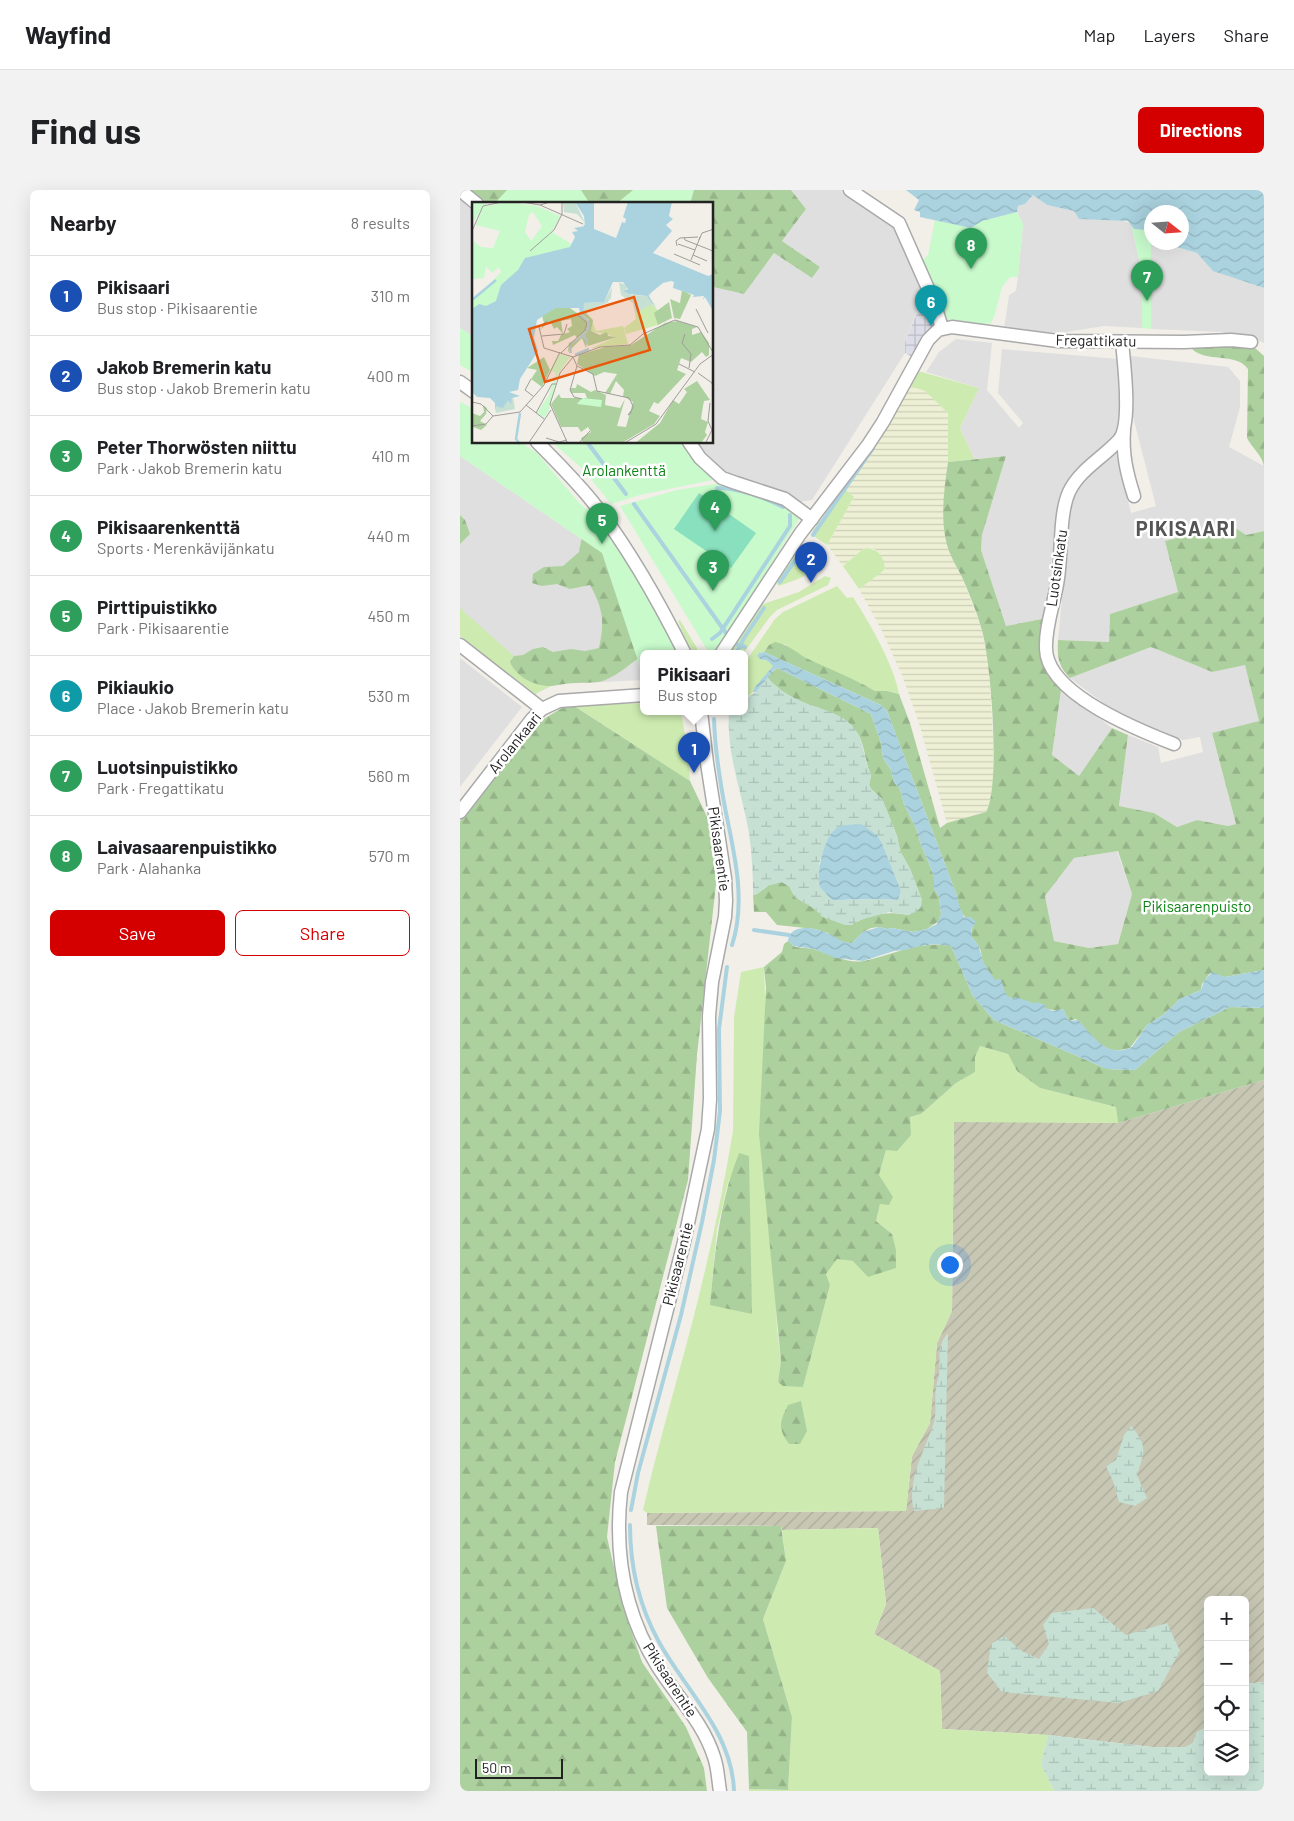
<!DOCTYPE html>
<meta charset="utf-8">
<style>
body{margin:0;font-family:Barlow,sans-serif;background:#f2f2f2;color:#202124}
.controls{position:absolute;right:15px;bottom:15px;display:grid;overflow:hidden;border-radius:8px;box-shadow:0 5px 20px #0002}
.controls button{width:45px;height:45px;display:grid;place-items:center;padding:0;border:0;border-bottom:1px solid #e0e0e0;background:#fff;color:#202124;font:25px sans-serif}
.compass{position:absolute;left:684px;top:15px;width:45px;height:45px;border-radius:50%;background:#fff;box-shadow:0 5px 20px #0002;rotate:107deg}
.scale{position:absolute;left:15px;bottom:12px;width:88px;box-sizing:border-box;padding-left:5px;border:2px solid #222;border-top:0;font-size:14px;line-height:18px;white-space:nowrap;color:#222;-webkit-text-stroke:4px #fff;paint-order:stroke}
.you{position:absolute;left:489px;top:1074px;width:18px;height:18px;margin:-12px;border:4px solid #fff;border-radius:50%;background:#1a73e8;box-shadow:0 0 0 8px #1a73e833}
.badge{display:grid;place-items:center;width:32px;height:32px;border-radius:50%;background:#d40000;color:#fff;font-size:16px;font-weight:700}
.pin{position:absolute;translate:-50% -41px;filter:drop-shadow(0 1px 2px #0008)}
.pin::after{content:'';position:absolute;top:26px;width:18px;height:15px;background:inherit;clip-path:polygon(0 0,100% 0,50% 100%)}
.popup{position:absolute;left:180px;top:460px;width:108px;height:65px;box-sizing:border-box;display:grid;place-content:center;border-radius:8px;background:#fff;filter:drop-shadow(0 1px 4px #0005);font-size:16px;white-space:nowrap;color:#757577}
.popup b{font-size:19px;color:#202124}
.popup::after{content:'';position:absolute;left:50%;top:100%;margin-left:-10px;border:10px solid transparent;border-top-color:#fff}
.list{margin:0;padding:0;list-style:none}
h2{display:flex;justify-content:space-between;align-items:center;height:65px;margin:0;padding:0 20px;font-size:21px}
h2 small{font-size:16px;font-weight:400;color:#757577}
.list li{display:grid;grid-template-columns:32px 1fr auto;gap:15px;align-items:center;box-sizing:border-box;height:80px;padding:0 20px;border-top:1px solid #e0e0e0}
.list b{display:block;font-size:19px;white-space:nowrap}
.list p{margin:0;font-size:16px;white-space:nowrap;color:#757577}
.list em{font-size:16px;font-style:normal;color:#757577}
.actions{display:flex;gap:10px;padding:15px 20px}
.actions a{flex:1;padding:11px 0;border:1px solid #d40000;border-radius:8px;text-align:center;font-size:18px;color:#d40000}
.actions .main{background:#d40000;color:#fff}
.icon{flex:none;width:28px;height:28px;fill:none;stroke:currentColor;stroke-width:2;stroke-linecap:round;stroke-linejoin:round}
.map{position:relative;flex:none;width:804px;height:1601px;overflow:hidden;border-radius:8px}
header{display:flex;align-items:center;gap:30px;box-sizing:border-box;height:70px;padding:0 25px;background:#fff;border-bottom:1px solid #e0e0e0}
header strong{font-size:24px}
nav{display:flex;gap:28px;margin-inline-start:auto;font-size:18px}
.intro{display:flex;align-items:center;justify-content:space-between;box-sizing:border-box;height:120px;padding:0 30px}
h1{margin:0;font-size:35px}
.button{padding:12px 22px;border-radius:8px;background:#d40000;color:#fff;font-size:18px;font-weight:700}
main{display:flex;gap:30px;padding:0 30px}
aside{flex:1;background:#fff;border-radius:8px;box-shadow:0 5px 20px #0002}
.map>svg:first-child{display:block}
.residential{fill:#e0dfdf}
.construction{fill:url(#construction-furrows)}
.farmland{fill:url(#farmland-rules)}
.grass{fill:#cdebb0;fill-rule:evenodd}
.forest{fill:url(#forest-firs);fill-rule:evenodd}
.wetland{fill:url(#wetland-marsh);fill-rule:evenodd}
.park{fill:#c8facc}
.pitch{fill:#88e0be}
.plaza{fill:url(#plaza-grid)}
.water{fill:url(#water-waves)}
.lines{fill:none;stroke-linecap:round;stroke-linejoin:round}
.stream{stroke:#aad3df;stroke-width:4}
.minor-casing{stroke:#a9a9a9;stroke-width:15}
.minor{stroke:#fff;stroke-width:12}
.labels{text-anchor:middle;stroke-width:5;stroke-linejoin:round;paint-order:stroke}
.street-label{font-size:15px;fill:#222;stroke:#fff}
.park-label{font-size:15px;fill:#0c8416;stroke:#fff}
.district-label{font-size:20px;font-weight:bold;letter-spacing:1px;fill:#555;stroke:#fff}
.inset-river{fill:none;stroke:#aad3df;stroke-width:2.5}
.inset-road{fill:none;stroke:#9f9d99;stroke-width:1}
.view{fill:#e8590c;fill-opacity:0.15;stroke:#e8590c;stroke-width:2.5}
.inset-edge{fill:none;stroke:#222;stroke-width:2.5}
</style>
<header>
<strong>Wayfind</strong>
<nav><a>Map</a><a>Layers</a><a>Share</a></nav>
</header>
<div class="intro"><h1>Find us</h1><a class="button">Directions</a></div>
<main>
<aside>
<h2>Nearby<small>8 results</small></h2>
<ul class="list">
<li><span class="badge" style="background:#1a4fb4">1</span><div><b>Pikisaari</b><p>Bus stop · Pikisaarentie</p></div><em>310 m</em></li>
<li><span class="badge" style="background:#1a4fb4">2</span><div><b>Jakob Bremerin katu</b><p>Bus stop · Jakob Bremerin katu</p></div><em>400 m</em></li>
<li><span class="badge" style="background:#2e9e5b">3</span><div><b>Peter Thorwösten niittu</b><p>Park · Jakob Bremerin katu</p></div><em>410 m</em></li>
<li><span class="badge" style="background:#2e9e5b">4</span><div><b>Pikisaarenkenttä</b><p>Sports · Merenkävijänkatu</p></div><em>440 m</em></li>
<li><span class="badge" style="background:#2e9e5b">5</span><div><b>Pirttipuistikko</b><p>Park · Pikisaarentie</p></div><em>450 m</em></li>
<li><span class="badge" style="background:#0f9aa8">6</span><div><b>Pikiaukio</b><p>Place · Jakob Bremerin katu</p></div><em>530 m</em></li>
<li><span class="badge" style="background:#2e9e5b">7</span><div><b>Luotsinpuistikko</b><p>Park · Fregattikatu</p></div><em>560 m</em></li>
<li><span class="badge" style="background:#2e9e5b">8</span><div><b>Laivasaarenpuistikko</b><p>Park · Alahanka</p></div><em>570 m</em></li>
</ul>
<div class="actions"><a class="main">Save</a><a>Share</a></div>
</aside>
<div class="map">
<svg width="804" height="1601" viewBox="0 0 804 1601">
<defs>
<pattern id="construction-furrows" width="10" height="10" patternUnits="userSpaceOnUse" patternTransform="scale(1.25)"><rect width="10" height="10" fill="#c7c7b4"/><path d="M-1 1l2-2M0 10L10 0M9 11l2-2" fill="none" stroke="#abab9a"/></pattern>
<pattern id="farmland-rules" width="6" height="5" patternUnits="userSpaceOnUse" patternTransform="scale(1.25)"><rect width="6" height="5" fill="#eef0d5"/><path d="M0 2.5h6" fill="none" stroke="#ccceb7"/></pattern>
<pattern id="forest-firs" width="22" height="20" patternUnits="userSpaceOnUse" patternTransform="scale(1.25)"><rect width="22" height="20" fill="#add19e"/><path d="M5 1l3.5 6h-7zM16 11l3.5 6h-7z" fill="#95b388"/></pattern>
<pattern id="wetland-marsh" width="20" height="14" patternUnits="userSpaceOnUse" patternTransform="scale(1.25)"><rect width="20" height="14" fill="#c6e0d4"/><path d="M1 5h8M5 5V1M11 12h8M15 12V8" fill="none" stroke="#aac0b6"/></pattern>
<pattern id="plaza-grid" width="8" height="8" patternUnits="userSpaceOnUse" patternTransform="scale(1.25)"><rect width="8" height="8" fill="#dddde8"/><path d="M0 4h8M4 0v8" fill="none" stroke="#bdbdc7"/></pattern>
<pattern id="water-waves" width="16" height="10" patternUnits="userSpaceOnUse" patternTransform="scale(1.25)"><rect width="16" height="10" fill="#aad3df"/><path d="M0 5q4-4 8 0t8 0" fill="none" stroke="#92b5bf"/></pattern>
</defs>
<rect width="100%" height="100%" fill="#f2efe9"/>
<!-- residential -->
<g class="residential">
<path d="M 0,0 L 14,14 L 14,147 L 0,138 Z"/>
<path d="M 331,0 L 383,0 L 382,2 L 437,37 L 463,106 L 445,152 L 445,163 L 352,310 L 331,313 L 276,293 L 229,253 L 252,252 L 253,97 L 284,104 L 314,63 L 352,88 L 360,77 L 322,51 L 346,19 Z"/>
<path d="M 573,5 L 587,15 L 671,33 L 682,84 L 682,138 L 644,136 L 601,143 L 544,139 L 549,105 L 556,101 L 558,87 L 563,34 L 557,22 L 558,16 L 565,14 Z"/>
<path d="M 691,49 L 692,52 L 703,53 L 737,63 L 754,81 L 804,98 L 804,153 L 793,148 L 764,146 L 763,142 L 691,139 Z"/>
<path d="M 496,149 L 532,153 L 527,200 L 559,238 L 563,233 L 538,203 L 542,159 L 658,169 L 658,196 L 662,229 L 656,243 L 611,290 L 602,302 L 600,311 L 591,375 L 587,428 L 546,436 L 521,360 L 522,345 L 546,266 L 514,269 L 500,238 L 519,198 L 466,182 L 479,162 Z"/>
<path d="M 671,166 L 768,177 L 780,191 L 780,217 L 769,257 L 804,276 L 804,341 L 786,345 L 764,330 L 751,339 L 705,351 L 718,402 L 650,424 L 649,452 L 598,450 L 611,315 L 613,306 L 620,296 L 651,263 L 656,263 L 671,323 L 696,316 L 670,215 L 669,186 Z"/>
<path d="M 0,266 L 142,363 L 184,490 L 100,494 L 91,496 L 75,504 L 0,446 Z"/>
<path d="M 691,457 L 752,482 L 785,474 L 799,531 L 752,544 L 776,634 L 768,636 L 737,630 L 717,637 L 694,623 L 659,616 L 668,545 L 698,557 L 701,573 L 743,562 L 740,547 L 723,550 L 669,528 L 646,515 L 610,488 Z"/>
<path d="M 0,468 L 62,517 L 0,597 Z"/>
<path d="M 601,500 L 652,538 L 619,586 L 592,565 Z"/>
<path d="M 657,661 L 672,704 L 658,754 L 629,758 L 594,751 L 585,706 L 614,668 Z"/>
</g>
<!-- construction -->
<path class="construction" d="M 804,890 L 804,1492 L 785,1494 L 785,1410 L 748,1410 L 748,1537 L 737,1542 L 733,1553 L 725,1558 L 692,1557 L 588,1545 L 482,1539 L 480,1481 L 414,1444 L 426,1414 L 418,1338 L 322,1340 L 321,1336 L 187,1335 L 187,1323 L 446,1321 L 452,1266 L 470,1233 L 477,1153 L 492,1121 L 494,931 L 658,933 Z"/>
<!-- farmland -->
<path class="farmland" d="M 450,196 L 465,201 L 488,223 L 488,272 L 484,312 L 484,335 L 488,356 L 502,387 L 521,437 L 529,474 L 533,549 L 533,594 L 528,619 L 526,622 L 487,633 L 459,533 L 442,485 L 421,439 L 399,399 L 422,382 L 425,378 L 415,359 L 407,358 L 402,360 L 383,376 L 367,355 L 394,307 L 385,299 L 428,236 Z"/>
<!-- grass -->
<g class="grass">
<path d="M 458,181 L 519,198 L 500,238 L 514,269 L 488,272 L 488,223 L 465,201 L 450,196 Z"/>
<path d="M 385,299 L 394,307 L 367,355 L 352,345 L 353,340 Z"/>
<path d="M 340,357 L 344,357 L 356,365 C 363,383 332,391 319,396 L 315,392 Z"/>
<path d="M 407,358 C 419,360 423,366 425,378 L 422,382 L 399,399 L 383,376 L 402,360 Z"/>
<path d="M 365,386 L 371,388 L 368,395 L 317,420 L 309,428 L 283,464 L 267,464 L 298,417 L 303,414 L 339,402 Z"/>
<path d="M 377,396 L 387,408 L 393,407 C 409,432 434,475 439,504 L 427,501 L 415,501 C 393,488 339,470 325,454 L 309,455 L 304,462 L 299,463 L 303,470 L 308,471 L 314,476 L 293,502 L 284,510 L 284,474 L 315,429 L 323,422 Z"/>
<path d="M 0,418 L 54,466 L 50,472 C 57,489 74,493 91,496 L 75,504 L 0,446 Z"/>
<path d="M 220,430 L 237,458 L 237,464 L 235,464 L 227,453 L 218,431 Z"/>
<path d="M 184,513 L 184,522 L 221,522 L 227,557 L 230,591 L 114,516 Z"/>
<path d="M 304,777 L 317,1139 L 321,1171 L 318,1192 L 343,1197 L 370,1095 L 366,1084 L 377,1068 L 393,1071 L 432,1044 L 416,1031 L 420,1014 L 419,985 L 426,960 L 450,927 L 461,924 L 496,893 L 514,882 L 515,867 L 520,856 L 548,864 L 557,881 L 580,898 L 656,917 L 658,933 L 494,932 L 492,1121 L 477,1153 L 470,1233 L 452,1266 L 446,1321 L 187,1323 L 183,1320 C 197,1259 215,1198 231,1137 C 248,1072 262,1007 273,941 L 274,827 L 281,782 ZM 269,988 L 250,1115 L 257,1040 Z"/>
<path d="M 418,1338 L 426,1414 L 414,1444 L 480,1481 L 482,1539 L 588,1545 L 581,1574 L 594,1601 L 289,1601 L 289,1599 L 328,1600 L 332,1527 L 303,1429 L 326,1371 L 322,1340 Z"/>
</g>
<!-- forest -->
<g class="forest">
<path d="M 0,0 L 331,0 L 346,19 L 322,51 L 360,77 L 352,88 L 314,63 L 284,104 L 253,97 L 252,14 L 17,14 Z"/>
<path d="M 780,155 L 795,158 L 804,166 L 804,277 C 803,266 792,258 787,248 L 788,179 C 775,161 746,174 731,158 L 731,156 Z"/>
<path d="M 546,266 L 522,345 L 521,360 L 546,436 L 587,428 L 584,477 L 588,486 L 601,500 L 592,565 L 619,586 L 652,538 L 668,545 L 659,616 L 694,623 L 717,637 L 737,630 L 768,636 L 776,634 L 752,543 L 799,531 L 785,475 L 752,482 L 691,457 L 610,488 C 598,477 597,465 598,450 L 649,452 L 650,424 L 718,402 L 705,351 L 751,339 L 764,330 L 786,345 L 804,341 L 804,780 L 765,787 L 750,783 L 742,794 L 741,800 L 720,809 L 703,825 L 687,835 L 670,858 C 665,859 658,861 654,860 C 638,858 627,839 616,829 L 609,831 L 603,819 C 591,822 586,818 574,814 C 567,812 558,812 551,808 C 541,803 527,782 523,772 C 521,767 522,761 519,757 C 513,747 507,746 515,733 C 501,725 499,722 497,706 L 427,521 L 421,515 L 304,462 L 309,455 L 315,452 C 327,454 336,462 346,468 C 369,479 393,488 415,501 L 427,501 L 439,504 L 450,533 L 480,638 L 487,633 L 526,622 C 541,597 531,467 521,437 C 516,420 509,403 502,387 C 497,377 490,366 487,355 C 480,329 484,299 488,272 ZM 658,661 L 672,704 L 658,754 L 629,758 L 594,751 L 585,706 L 614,668 Z"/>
<path d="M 0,325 L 5,330 L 10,344 L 0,354 Z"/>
<path d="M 133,339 L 184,464 C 171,473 160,484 145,490 C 137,494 124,492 115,493 C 107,493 99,495 92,496 C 76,497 56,487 50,472 L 54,466 L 63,465 L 73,459 L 83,457 L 93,462 L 111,459 L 125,461 L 139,458 C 145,432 143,418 130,395 L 110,399 L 97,394 L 82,396 L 72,393 L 73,384 L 84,377 L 103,376 L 119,362 L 123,341 Z"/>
<path d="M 317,478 L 411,524 L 421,553 L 423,568 L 431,580 L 434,592 L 440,599 L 444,614 L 456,638 L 461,655 L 468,671 L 474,687 L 474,698 L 479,707 L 481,724 L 479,731 L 467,739 L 453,742 L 432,738 L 427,739 L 419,737 L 411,738 L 403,742 L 392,753 L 388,753 L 379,751 L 368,743 L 355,739 L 317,735 L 306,722 L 294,722 L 293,705 L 297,704 L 309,695 L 322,692 L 329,696 L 335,707 L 355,719 L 363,727 L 391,735 C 411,723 426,721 449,725 L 462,710 L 450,679 L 440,661 L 437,646 L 422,609 L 411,599 L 409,595 L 411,585 C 404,571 406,555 396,541 C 383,522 358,520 338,510 C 327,505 315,497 307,487 Z"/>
<path d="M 114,516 L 230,591 L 250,633 L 256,694 L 237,865 L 228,990 L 155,1272 L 147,1347 L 164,1420 L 182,1472 L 226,1537 L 244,1578 L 247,1601 L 0,1601 L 0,631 L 77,533 L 102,518 Z"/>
<path d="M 328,751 L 332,754 L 333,756 C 341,759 349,757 356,760 C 371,764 387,774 404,771 C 433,765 461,750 491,756 L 513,806 L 534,830 L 647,879 L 675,880 L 719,842 L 770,817 L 804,818 L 804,890 L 658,933 L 656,917 L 580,898 L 557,881 L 548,864 L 520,856 L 515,867 L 515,882 L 496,893 L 461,924 L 450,927 L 451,945 L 437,961 L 426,960 L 419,985 L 433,1007 L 429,1015 L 420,1014 L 416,1031 L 432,1044 L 436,1060 L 436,1078 L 408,1087 L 393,1071 L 377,1069 L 366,1084 L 370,1095 L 343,1197 L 323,1196 L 318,1192 L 321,1171 L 299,944 L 306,798 L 304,777 L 322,762 L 324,754 Z"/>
<path d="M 279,963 L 289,966 L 292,1124 L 250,1115 C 255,1062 259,1014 279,963 Z"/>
<path d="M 341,1211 L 347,1241 L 340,1254 L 329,1254 C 317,1238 320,1231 328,1215 Z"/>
<path d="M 196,1336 L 321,1336 L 326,1371 L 303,1429 L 332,1527 L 328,1600 L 289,1599 L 287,1542 L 248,1488 L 207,1418 Z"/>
</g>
<!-- wetland -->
<g class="wetland">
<path d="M 307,487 C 315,497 327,505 338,510 C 357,519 380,521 394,538 C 405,552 403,569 411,585 L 409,595 L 411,599 L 422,609 L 437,646 L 440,661 L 450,679 L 462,710 L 461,717 L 456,722 L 449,725 L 429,722 L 400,730 L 391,735 L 385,735 L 363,727 L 355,719 L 335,707 L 329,696 L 322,692 L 309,695 L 297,704 L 293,705 C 293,684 292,664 289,643 C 282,603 266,563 269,522 L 284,522 L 284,510 L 296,502 ZM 417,645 L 422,653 L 441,701 L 438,710 L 422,709 L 385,710 L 359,674 L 366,654 Z"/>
<path d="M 488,1143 L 484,1318 L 454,1321 C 446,1290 465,1261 474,1232 C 477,1221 474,1209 476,1198 C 476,1193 479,1188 479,1183 C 481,1166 476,1157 488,1143 Z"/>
<path d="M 671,1236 C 688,1256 685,1261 677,1285 L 687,1308 L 675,1316 L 659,1312 L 653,1291 L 646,1276 L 656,1270 L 664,1245 Z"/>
<path d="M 633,1418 L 666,1445 L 707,1433 L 720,1461 L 698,1501 L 659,1513 L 542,1502 L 527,1483 L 531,1454 L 544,1446 L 562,1461 L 579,1469 L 589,1454 L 583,1435 L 592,1423 Z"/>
<path d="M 804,1492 L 804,1601 L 594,1601 L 581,1574 L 588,1545 L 692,1557 L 725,1557 L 733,1553 L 737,1542 L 748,1537 L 748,1582 L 785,1582 L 785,1494 Z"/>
</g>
<!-- park -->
<g class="park">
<path d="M 47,0 L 121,0 L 130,14 L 34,14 Z"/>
<path d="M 173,0 L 234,0 L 230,14 L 156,14 Z"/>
<path d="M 557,22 L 563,34 L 558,87 L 550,87 L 542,97 L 534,127 L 531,133 L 524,134 L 487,129 L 471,99 L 461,72 L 468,65 L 475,30 L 511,38 L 522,31 Z"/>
<path d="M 671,33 L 674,39 L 685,40 L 691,49 L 691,139 L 682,138 L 682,84 Z"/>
<path d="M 0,138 L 14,147 L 14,183 L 0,175 Z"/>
<path d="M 0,212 L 14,219 L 14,252 L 62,253 L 77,263 L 120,314 L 135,325 L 151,346 L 169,373 L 199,426 L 218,464 L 184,464 L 184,489 L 142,363 L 0,266 Z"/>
<path d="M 93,253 L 229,253 L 262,288 L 180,305 L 151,314 L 124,280 Z"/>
<path d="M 255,294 C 278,295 327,308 339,329 L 256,463 L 249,463 L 160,316 L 217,300 Z"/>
</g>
<!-- pitch -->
<path class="pitch" d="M 239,303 L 296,343 L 271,378 L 214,339 Z"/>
<!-- plaza -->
<path class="plaza" d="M 471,99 L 485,105 L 483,123 L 487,129 L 490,130 L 490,141 L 484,142 L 474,150 L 461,172 L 445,163 L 445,152 L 464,106 Z"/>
<!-- water -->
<g class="water">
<path d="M 446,0 L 804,0 L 804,98 L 753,81 L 737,63 L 703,53 L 722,52 L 722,22 L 692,22 L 691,49 L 685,40 L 674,39 L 668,31 L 619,29 L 614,21 L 587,15 L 573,5 L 565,14 L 558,16 L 557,22 L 522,31 L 511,38 L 460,27 L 460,22 L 454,20 L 459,10 Z"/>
<path d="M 304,462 L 421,515 L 427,521 L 497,706 L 499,715 L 504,727 L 511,727 L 516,732 L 511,740 L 512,747 L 519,757 L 523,772 L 535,790 L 540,789 C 546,798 541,801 552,809 L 555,807 L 571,812 L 573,814 L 576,812 L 585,815 L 586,818 L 592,821 L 603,819 L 609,831 L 618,830 C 633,846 647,869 672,857 L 687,835 L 703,825 L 720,809 L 741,800 L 744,791 L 752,782 L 765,787 L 804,780 L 804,818 L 770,817 L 719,842 L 675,880 L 647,879 L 534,830 L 513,806 L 491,756 L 475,754 L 460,756 L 445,760 L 434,761 L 403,771 L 376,768 L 354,759 L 333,756 L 332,754 L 328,751 C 330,733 354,737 367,743 C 377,747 381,753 392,753 L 403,742 L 419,737 L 427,739 L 432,738 L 453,742 L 467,739 L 477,734 L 481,724 L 479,707 L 474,698 L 474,687 L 468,671 L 461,655 L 456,638 L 444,614 L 440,599 L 434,592 L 431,580 L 423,568 L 421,553 L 411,524 L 317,478 L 313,481 L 296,502 L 293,502 L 295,497 L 313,476 L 308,471 L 300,469 L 297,466 L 299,463 Z"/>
<path d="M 401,634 L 417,645 L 422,653 L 441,701 L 438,710 L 422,709 L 373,710 L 369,707 L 360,697 C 356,682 364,646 377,638 C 384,634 393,635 401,634 Z"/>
</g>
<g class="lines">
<!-- stream -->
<g class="stream">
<path d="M 127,252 L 166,304"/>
<path d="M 257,298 C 278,298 304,307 323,317"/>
<path d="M 174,314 L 266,443"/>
<path d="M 353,345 L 413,258"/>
<path d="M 320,392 L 343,359"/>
<path d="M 252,449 L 260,443 L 330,336 L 330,325"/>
<path d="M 276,454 L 285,457"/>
<path d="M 276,464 L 284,448 L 304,418"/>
<path d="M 254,529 C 255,561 260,592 266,623 C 275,666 286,713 272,755"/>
<path d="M 294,740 L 329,745"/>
<path d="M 171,1320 L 178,1283 L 221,1125 L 242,1032 L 254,970 L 260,921 L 259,839 L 267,777"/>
<path d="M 170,1335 C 170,1376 179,1416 199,1452 C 226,1501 272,1542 274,1601"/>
</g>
<defs>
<g id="minor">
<path d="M 0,0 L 17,14"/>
<path d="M 390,0 L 439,33 L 474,112 L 482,138"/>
<path d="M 662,152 C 664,173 672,235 659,250 C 644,267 619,280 609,302 C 599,324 602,363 598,388 C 595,412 585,435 586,459 C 587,504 678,540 714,554"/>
<path d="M 0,192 L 14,202"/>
<path d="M 664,240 C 662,264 667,284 674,306"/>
<path d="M 77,252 C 96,271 115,290 132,311 C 169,358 198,410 225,464"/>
<path d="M 229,252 L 240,268 L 262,288 L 276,293 L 325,309 L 352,329"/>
<path d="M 0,455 L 82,519"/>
<path d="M 261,464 L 340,344 L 408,255 L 423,232 L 468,150 L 478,140 L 492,137 L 598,151 L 724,152 L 771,150 L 791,152"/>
<path d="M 241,522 L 247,573 L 265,688 L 266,711 L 265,727 L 252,792 L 249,826 L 250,909 L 248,939 L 224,1052 L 161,1302 C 154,1365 164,1423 198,1477 C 217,1507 243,1532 254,1567 C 258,1578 258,1590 260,1601"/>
<path d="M 0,622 L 72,529 L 82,519 L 99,511 L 184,505"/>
</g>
</defs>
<!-- minor casing -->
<use href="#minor" class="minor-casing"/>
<!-- minor -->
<use href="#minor" class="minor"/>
</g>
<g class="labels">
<!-- street labels -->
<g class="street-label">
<text transform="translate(636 151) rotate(1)" y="5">Fregattikatu</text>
<text transform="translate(597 378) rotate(-82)" y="5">Luotsinkatu</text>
<text transform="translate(55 553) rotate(-51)" y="5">Arolankaari</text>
<text transform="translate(259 659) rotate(82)" y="5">Pikisaarentie</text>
<text transform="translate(218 1074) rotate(-76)" y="5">Pikisaarentie</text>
<text transform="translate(210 1490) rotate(57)" y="5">Pikisaarentie</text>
</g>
<!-- park labels -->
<g class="park-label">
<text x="164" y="286">Arolankenttä</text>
<text x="737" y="722">Pikisaarenpuisto</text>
</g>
<!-- district labels -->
<g class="district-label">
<text x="726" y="346">PIKISAARI</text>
</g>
</g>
<!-- overview -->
<g transform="translate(12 12)">
<rect width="241" height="241" fill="#f2efe9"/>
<path d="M 180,102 L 186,109 L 186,123 L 154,132 L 152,126 L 164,117 L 163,111 ZM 120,119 L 124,129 L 151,124 L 156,142 L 119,146 L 145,135 L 119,129 Z" fill="#cdebb0"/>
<path d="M 210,88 L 219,93 L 208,117 L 202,116 L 198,97 L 208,101 ZM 197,100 L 200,116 L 186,123 L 182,111 ZM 83,106 L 98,106 L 116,119 L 114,129 L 99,141 L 99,146 L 99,142 L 111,134 L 115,140 L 114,146 L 110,136 L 96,150 L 97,141 L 105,136 L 103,133 L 81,143 L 80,139 L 86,139 L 89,133 L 98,130 L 95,127 L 100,124 L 99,117 L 89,119 L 91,132 L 85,125 L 82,127 L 78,119 L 68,128 L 72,121 L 70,114 ZM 111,108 L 121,118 L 119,129 L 128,133 L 135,130 L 136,134 L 145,135 L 116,144 L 113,133 L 117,118 L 111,113 ZM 206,119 L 225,125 L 220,127 L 220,133 L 229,130 L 237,141 L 237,153 L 234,155 L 230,150 L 219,160 L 209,156 L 205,168 L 214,172 L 186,202 L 182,200 L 177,209 L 188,214 L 182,222 L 150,241 L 111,241 L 109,236 L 119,230 L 116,225 L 109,230 L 106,225 L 89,225 L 79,202 L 87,192 L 89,196 L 115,196 L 113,191 L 99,191 L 98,186 L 104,186 L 105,182 L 119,190 L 123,188 L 134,193 L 133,203 L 148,206 L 153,197 L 145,224 L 154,225 L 161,200 L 151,194 L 152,188 L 144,179 L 138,192 L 133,191 L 145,172 L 132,170 L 123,174 L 105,162 L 107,153 L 133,145 L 159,143 L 193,121 ZM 72,155 L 78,168 L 70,185 L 59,177 L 65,168 L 55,166 ZM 225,179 L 238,198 L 232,199 L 231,204 L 229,217 L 236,220 L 233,230 L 235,233 L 229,241 L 162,242 L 188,221 L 201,198 L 207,202 L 215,190 L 212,187 ZM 11,203 L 15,206 L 14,212 L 8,219 L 15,223 L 9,228 L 1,225 L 0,232 L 0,211 L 8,214 L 12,210 Z" fill="#add19e"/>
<path d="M 91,0 L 103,0 L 113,21 L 105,12 L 92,10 ZM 147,80 L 155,84 L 154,89 L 159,93 L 175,94 L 178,90 L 181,88 L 177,94 L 185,106 L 181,102 L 163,111 L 161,101 L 149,93 ZM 140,85 L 139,96 L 135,101 L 110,110 L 112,101 L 132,100 ZM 41,195 L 43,207 L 24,211 L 24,204 L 37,197 L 38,201 Z" fill="#c6e0d4"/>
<path d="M 0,0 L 15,1 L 0,21 ZM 36,0 L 65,4 L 88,14 L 81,28 L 68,40 L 80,30 L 101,43 L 0,122 L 0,100 L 29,70 L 27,65 L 20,71 L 14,64 L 12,76 L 0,77 L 0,38 L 9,45 L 21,46 L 28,29 L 4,23 L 11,5 ZM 61,10 L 70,24 L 59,39 L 53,30 L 57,13 ZM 87,152 L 98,155 L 86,172 L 77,208 L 72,216 L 65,211 L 77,193 L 84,171 L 78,168 ZM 110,196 L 130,198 L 129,205 L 105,202 Z" fill="#c8facc" fill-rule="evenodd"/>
<path d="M 103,0 L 122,0 L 122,27 L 144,36 L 150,20 L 153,21 L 154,17 L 151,15 L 156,0 L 200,0 L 197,14 L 201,17 L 194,23 L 200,29 L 181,51 L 236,74 L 241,72 L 241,109 L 233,95 L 231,98 L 232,94 L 221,95 L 222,93 L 201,86 L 202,80 L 199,79 L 191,81 L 176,93 L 184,107 L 175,94 L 157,92 L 152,89 L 156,87 L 151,80 L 141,80 L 132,100 L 112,101 L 111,113 L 118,120 L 117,128 L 113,133 L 116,138 L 116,144 L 111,134 L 99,143 L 100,151 L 97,151 L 99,142 L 114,129 L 116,120 L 109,115 L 107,106 L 83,106 L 65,118 L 62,136 L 66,149 L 48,177 L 46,188 L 37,190 L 48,194 L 40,196 L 39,202 L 36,198 L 31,206 L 24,204 L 23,211 L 23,201 L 18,196 L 5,195 L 0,190 L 0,107 L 7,102 L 14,104 L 24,99 L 29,83 L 46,68 L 53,56 L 98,45 L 103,35 L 100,30 L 106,29 L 102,26 L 113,24 L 112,14 Z" fill="#aad3df"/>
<path class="inset-river" d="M 162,51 L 220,69M 110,69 L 193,30M 0,98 L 24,78M 68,105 L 107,71 L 161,51 L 198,27M 0,151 L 17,141 L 101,66 L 115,43 L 113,23 L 122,38 L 178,61 L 242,80M 9,151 L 27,140M 0,153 L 91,78 L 107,71M 103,153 L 117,147M 0,156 L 99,82 L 138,65 L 178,63 L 242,81M 0,159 L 100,84 L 138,67 L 178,64 L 242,82M 0,162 L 101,85 L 139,69 L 178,66 L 231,83 L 242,84M 0,165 L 38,175 L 35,168 L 43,138 L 64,114 L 101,87 L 148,69M 48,242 L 44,237 L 48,211"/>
<path class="inset-road" d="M 50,0 L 68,3 L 78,0M 68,3 L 111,22M 0,29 L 11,4 L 30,0M 212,35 L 213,38 L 241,49M 228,35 L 227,38 L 230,31 L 242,27M 206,42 L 223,48M 205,44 L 204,39 L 208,36 L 226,35M 58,49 L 82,28 L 90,12 L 90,0M 202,52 L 228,63M 221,53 L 235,59M 219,58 L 227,38M 224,107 L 236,131M 213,132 L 210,141 L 219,152 L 217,166M 70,134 L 92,132 L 95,122M 72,146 L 67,125 L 75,119M 72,146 L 101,155M 89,151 L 113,128 L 115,121 L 106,113M 101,155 L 105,164 L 121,172 L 125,189 L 157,196 L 161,204 L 161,205 L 158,212 L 156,213 L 159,209M 207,162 L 223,170M 105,164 L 98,188 L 102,195 L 110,197M 226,171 L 240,181 L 242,188M 59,177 L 53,188 L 61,194M 0,200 L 9,202 L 21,214M 238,201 L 236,219 L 240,228M 54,203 L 72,217M 64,211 L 80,182 L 84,182M 21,214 L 48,210 L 72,183 L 88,150M 0,224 L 14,222 L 21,214M 74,236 L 87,240 L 95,238M 56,242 L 79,208M 96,242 L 78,202 L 88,171 L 101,155 L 128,145 L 158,143 L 171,132 L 203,118 L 226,125 L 242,152M 106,242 L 118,229M 151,242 L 184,222 L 228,162 L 242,152M 233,242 L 240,228"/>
<path class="view" d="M 162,95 L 178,148 L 73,180 L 57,127 Z"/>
<rect width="241" height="241" class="inset-edge"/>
</g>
</svg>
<div class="controls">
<button>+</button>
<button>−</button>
<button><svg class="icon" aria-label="locate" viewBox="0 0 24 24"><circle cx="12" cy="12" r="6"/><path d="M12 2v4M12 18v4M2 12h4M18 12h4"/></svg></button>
<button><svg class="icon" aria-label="layers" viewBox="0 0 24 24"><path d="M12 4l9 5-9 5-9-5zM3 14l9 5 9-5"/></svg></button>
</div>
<svg class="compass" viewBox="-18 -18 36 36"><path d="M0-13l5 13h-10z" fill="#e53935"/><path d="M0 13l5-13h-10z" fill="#757577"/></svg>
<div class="scale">50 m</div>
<div class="you"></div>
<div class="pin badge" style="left:234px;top:583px;background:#1a4fb4">1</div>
<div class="popup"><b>Pikisaari</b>Bus stop</div>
<div class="pin badge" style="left:351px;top:393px;background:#1a4fb4">2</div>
<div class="pin badge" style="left:253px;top:401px;background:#2e9e5b">3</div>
<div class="pin badge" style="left:255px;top:341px;background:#2e9e5b">4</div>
<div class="pin badge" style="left:142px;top:354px;background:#2e9e5b">5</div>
<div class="pin badge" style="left:471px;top:136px;background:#0f9aa8">6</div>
<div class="pin badge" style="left:687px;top:111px;background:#2e9e5b">7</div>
<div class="pin badge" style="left:511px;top:79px;background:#2e9e5b">8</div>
</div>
</main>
